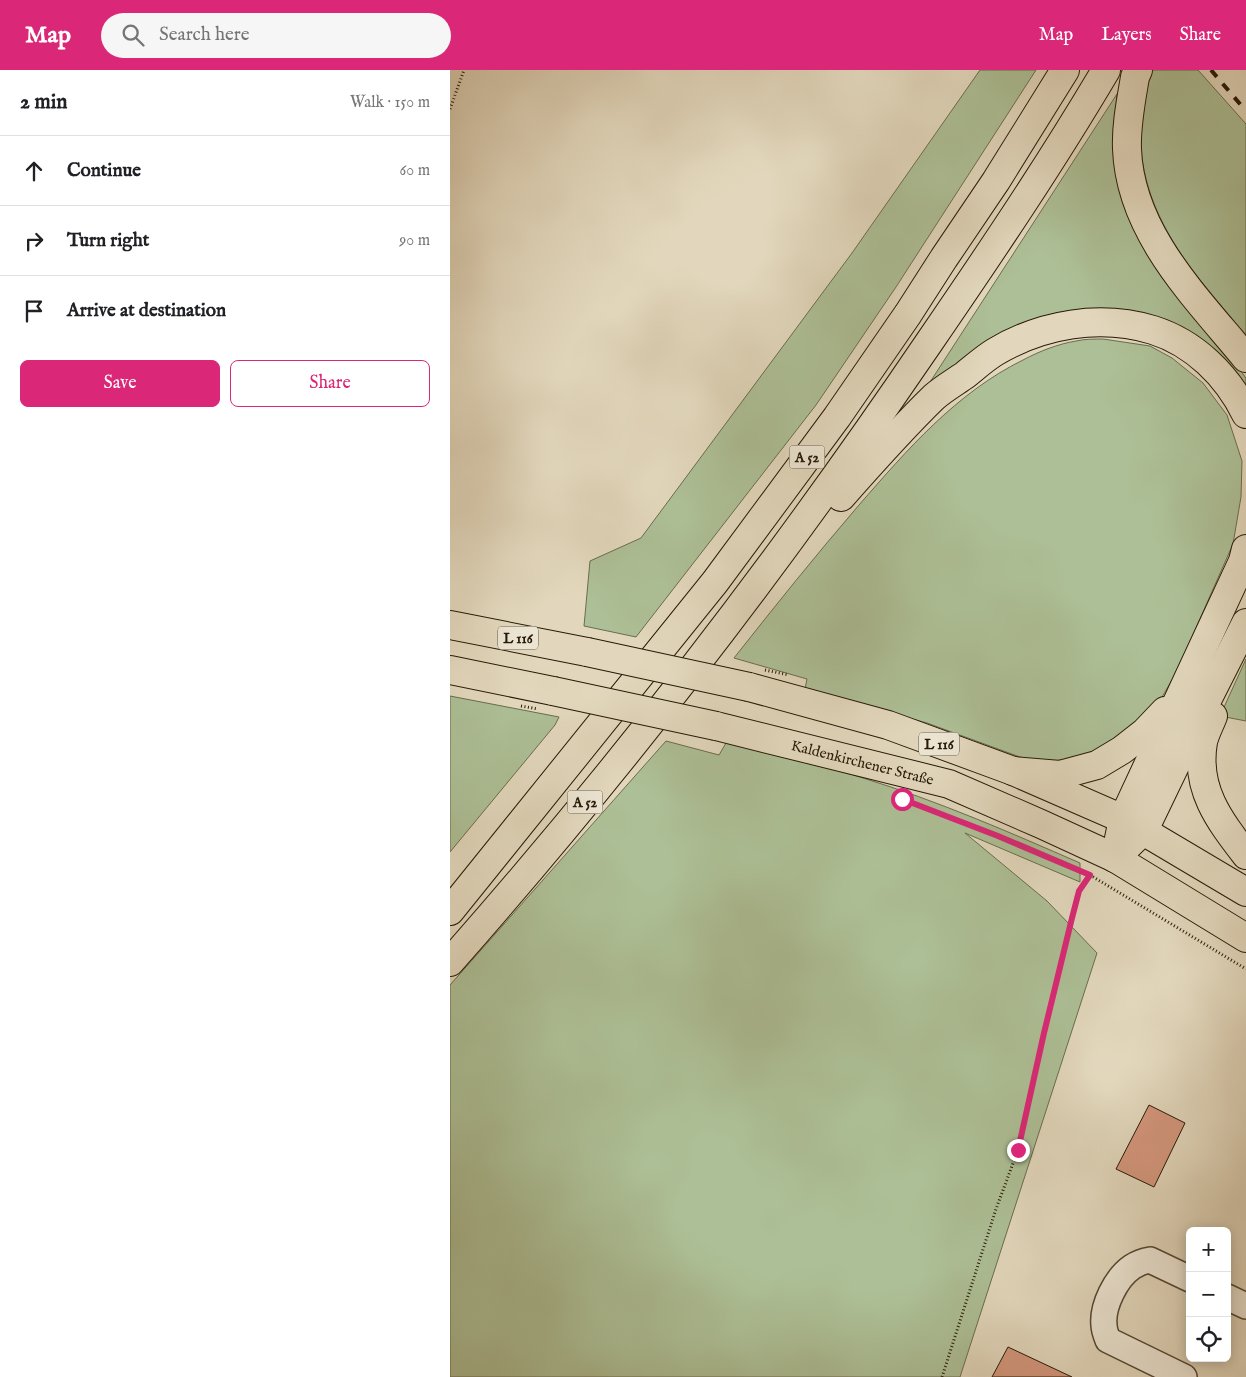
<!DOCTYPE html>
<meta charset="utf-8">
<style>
body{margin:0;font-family:"IM FELL English",serif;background:#f6f6f6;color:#202124}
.controls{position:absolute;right:15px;bottom:15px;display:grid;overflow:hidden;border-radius:8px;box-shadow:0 2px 12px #0003}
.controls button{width:45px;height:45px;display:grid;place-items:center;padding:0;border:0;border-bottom:1px solid #e0e0e0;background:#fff;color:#202124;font:25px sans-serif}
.stop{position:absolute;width:15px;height:15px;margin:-11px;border:4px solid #db2777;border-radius:50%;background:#fff}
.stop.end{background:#db2777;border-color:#fff;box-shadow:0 1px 5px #0008}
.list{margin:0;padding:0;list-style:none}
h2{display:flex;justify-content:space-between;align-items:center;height:65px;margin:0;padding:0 20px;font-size:21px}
h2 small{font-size:16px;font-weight:400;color:#757577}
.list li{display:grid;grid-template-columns:32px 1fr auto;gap:15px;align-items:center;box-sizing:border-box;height:70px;padding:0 20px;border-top:1px solid #e0e0e0}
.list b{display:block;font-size:19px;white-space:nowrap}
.list em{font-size:16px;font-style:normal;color:#757577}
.actions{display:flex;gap:10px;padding:15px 20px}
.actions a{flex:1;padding:11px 0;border:1px solid #db2777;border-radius:8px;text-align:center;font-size:18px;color:#db2777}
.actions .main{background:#db2777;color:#fff}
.icon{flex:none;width:28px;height:28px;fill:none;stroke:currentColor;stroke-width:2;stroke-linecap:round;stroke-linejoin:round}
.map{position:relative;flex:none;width:796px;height:1307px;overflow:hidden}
header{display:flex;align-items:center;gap:30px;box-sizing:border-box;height:70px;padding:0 25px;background:#db2777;color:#fff}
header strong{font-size:24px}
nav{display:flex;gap:28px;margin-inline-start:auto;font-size:18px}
.search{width:350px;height:45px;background:#f6f6f6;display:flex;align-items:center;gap:12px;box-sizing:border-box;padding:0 18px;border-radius:28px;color:#757577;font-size:19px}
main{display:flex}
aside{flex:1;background:#fff}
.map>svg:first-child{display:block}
.green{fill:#adbf96;stroke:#6a6c4e}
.building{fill:#d4977d;stroke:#271907}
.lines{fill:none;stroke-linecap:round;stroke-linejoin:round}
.minor-casing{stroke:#564834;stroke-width:28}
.major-casing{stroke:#271907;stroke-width:30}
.highway-casing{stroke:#271907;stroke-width:30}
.path{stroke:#271907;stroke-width:3;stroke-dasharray:1 2.5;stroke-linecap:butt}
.minor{stroke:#ece5d3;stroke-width:25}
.major{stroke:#e2d7bc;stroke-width:28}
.highway{stroke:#e2d7bc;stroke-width:28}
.rail{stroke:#271907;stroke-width:4;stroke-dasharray:9 9;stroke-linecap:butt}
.major-bridge-casing{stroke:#271907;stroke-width:30;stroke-linecap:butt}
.path-bridge{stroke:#271907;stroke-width:3;stroke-dasharray:1 2.5;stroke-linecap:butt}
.major-bridge{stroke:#e2d7bc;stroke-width:28}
.route{stroke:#db2777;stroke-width:6}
.labels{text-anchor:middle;stroke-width:4.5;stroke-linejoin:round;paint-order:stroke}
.shield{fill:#ece5d3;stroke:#625644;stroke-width:1}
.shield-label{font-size:14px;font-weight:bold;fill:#271907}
.street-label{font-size:15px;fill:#271907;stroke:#ece5d3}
</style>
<header>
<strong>Map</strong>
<div class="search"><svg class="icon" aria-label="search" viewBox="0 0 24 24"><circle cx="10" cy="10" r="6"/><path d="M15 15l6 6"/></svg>Search here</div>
<nav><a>Map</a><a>Layers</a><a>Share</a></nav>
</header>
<main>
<aside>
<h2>2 min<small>Walk · 150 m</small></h2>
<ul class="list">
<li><svg class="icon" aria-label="ahead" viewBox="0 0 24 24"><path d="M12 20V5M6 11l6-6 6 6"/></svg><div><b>Continue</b></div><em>60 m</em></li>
<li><svg class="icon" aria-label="right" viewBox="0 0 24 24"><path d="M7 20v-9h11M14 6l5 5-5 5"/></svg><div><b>Turn right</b></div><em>90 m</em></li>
<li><svg class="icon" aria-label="arrive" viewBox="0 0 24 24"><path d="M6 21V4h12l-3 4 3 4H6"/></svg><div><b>Arrive at destination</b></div></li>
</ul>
<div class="actions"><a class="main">Save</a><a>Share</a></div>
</aside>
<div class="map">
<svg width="796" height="1307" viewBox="0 0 796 1307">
<rect width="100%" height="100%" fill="#e2d7bc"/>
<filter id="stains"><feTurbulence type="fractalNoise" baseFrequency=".004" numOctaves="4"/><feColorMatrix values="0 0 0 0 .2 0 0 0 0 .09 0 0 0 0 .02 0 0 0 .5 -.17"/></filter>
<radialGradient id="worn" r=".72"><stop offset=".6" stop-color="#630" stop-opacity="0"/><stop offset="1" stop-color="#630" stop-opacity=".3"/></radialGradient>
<!-- green -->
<g class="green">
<path d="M 530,0 L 586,0 L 446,217 L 366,335 L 186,567 L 134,556 L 140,491 L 191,468 L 402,183 Z"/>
<path d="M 700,0 L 748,0 L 796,54 L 796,265 C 736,195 679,133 692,33 C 693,22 697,11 700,0 Z"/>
<path d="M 667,24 L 664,66 L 759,259 L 796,308 L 796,328 L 663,244 L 471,326 Z"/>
<path d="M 653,269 L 700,276 L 722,288 L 753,313 L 777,345 L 792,391 L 791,427 L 783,474 L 726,603 L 708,634 L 688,657 L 625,692 L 588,691 L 570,687 L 477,653 L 355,619 L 357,609 L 284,588 C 325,536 366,485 409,435 C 457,380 506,323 573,290 C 590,281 608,274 626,271 C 635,269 644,269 653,269 Z"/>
<path d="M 796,589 L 796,651 L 770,646 Z"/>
<path d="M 0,626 L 109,647 L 105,655 L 0,782 Z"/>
<path d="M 216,671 L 269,685 L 276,673 C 322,683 368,694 413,708 C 488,731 559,762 630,793 L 630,812 L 515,763 L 597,831 L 647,883 L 510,1307 L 0,1307 L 0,915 Z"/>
</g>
<!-- building -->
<g class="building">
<path d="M 699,1035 L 735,1053 L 704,1117 L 666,1099 Z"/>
<path d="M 558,1277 L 622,1307 L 542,1307 Z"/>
</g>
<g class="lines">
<defs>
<g id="minor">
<path d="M 777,1227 L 796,1236"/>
<path d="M 734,1307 L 658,1270 C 656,1265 654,1260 654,1255 C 652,1236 666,1208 682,1197 C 688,1193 693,1191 700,1190 L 740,1209"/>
</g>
<g id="major">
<path d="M 0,555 L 137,582"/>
<path d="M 0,600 L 103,621"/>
<path d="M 299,617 L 438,655 L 563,701 L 673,749 L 796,822"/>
<path id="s1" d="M 266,656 L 499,714 L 591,754 L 665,788 L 796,868"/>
</g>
<g id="highway">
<path d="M 688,0 L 685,7 C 681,31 676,55 677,79 C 680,163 746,227 796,288"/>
<path d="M 391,427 C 421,393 451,359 484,327 C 493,319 505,312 515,305 C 525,297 535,288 545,282 C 592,254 650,244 703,260 C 744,273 777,305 796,344"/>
<path d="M 763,646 C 760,654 755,663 753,672 C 745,719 769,750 796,785"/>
<path d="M 563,701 L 610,705 L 647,695 L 672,680 L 695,662 L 715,641"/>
<path d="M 665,788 L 673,749 L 793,491 L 796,479"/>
<path d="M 665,788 L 694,760 L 746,652 L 796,553"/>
<path d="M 0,841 L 265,512 L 387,347 L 458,244 L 494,188 L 546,111 L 615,0"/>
<path d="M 0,892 C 173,696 333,488 480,271 C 541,182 601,93 656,0"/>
</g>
</defs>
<!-- minor casing -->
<use href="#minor" class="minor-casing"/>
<!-- major casing -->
<use href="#major" class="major-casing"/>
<!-- highway casing -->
<use href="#highway" class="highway-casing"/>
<!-- path -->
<g class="path">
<path d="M 0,39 L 14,0"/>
<path d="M 450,729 L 548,766 L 632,802"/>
<path d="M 640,805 L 796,899"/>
<path d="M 492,1307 L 546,1139 L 568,1080 L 593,963 L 622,848 L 629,821 L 642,804"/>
</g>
<!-- minor -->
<use href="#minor" class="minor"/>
<!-- major -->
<use href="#major" class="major"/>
<!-- highway -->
<use href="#highway" class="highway"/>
<!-- rail -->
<path class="rail" d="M 761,0 L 796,41"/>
<defs>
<g id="major-bridge">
<path d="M 137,582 L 299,617"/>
<path d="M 103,621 L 266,656"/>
</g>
</defs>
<!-- major-bridge casing -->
<use href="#major-bridge" class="major-bridge-casing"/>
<!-- path-bridge -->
<g class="path-bridge">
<path d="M 315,600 L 339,605"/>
<path d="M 71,636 L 88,639"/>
</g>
<!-- major-bridge -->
<use href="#major-bridge" class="major-bridge"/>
</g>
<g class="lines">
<!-- route -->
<path class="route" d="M 452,729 L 548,766 L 640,805 L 629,821 L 622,848 L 594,963 L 568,1080"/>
</g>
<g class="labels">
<!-- shield labels -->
<g class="shield">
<rect x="339.5" y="375.5" width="35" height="23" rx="4"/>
<rect x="48" y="556.5" width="40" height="23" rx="4"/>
<rect x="469" y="662.5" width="40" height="23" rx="4"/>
<rect x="117.5" y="720.5" width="35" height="23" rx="4"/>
</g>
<g class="shield-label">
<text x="357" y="392">A 52</text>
<text x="68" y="573">L 116</text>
<text x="489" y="679">L 116</text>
<text x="135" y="737">A 52</text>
</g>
<!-- street labels -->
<g class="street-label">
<text dy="5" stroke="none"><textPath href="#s1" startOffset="151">Kaldenkirchener Straße</textPath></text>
</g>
</g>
<rect width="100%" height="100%" filter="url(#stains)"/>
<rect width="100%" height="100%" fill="url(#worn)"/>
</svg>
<div class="controls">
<button>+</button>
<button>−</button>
<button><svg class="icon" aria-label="locate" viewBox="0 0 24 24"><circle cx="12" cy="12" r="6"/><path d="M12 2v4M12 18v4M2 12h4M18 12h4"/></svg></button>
</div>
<div class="stop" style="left:452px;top:729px"></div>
<div class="stop end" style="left:568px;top:1080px"></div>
</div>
</main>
